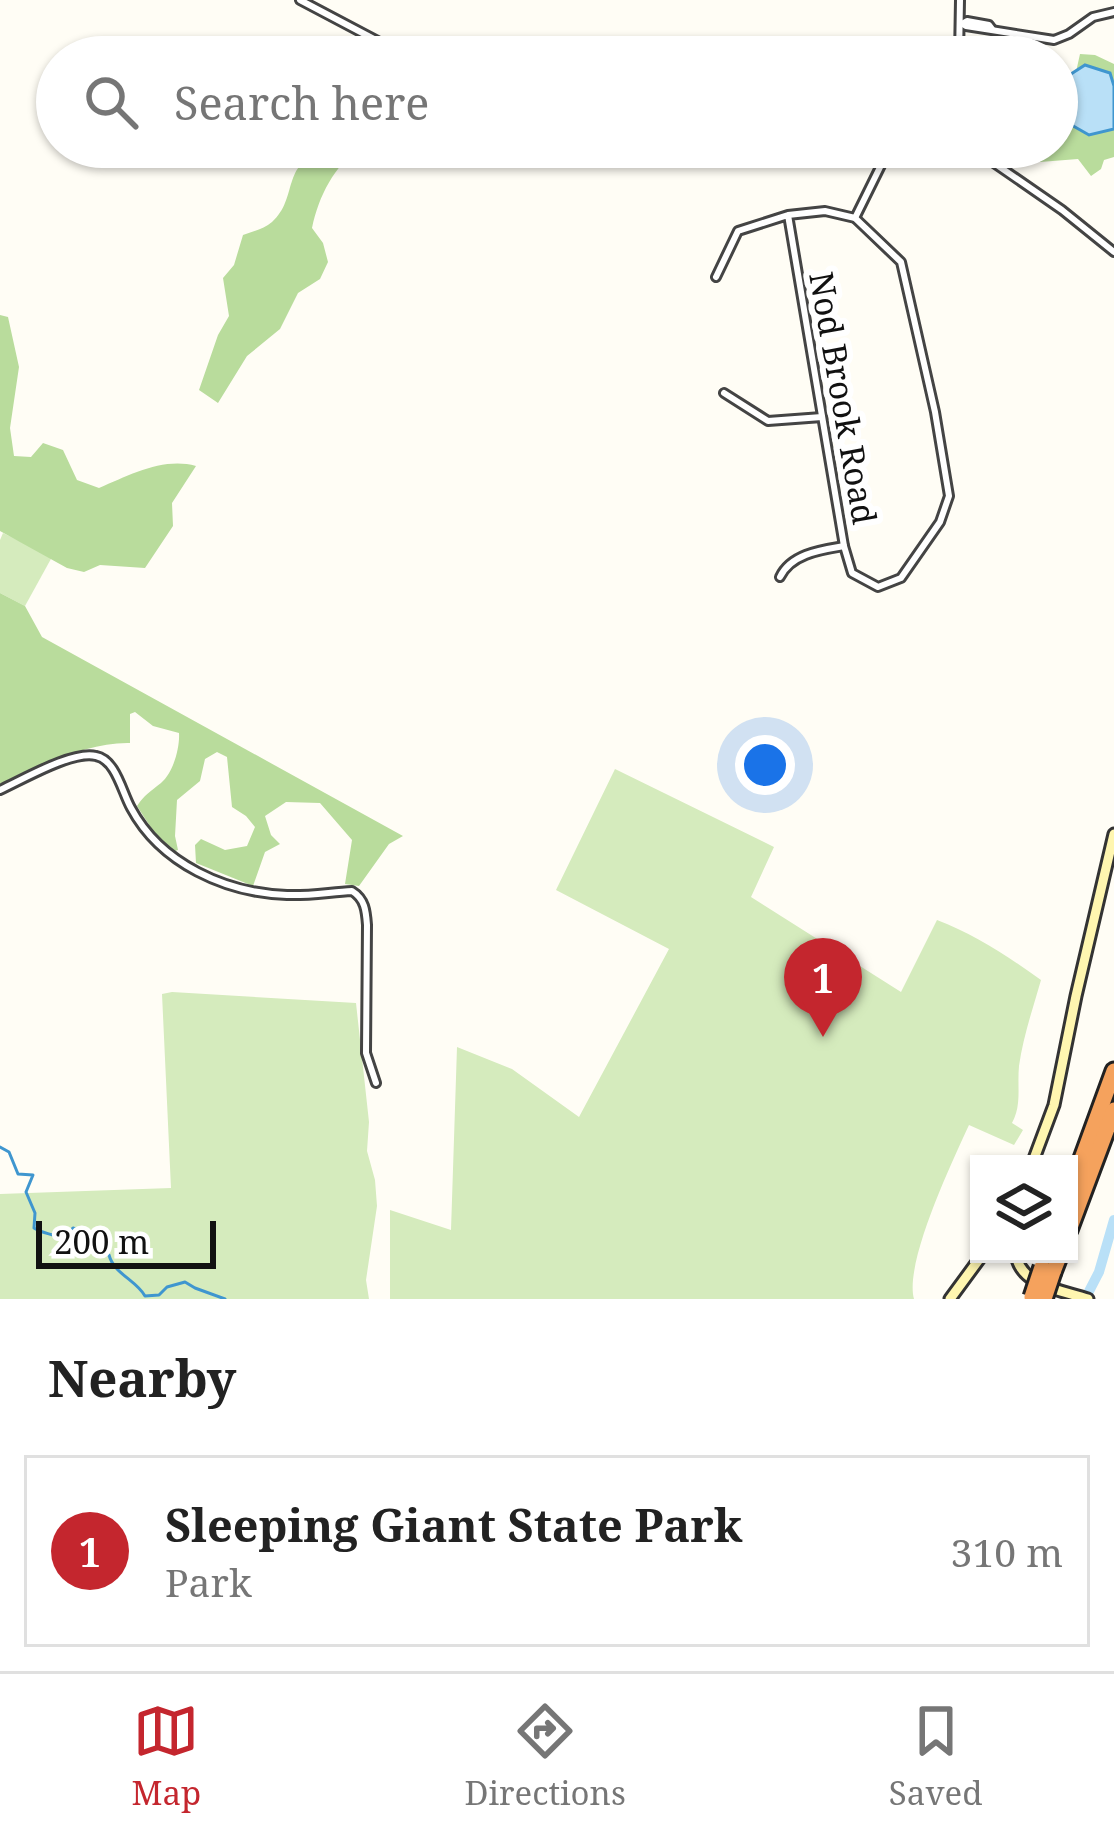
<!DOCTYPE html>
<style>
body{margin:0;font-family:"Noto Serif",serif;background:#f6f6f6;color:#222}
.controls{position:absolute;right:36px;bottom:36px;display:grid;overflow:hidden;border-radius:0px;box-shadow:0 3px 9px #0004}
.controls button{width:108px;height:108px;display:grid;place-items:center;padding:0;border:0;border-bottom:3px solid #e0e0e0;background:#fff;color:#222;font:60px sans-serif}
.scale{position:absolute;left:36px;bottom:30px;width:180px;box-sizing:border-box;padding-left:12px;border:6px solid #111;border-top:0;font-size:33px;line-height:42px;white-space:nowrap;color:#111;-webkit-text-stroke:9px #fff;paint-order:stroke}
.you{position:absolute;left:765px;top:765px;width:42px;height:42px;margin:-30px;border:9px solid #fff;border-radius:50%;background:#1a73e8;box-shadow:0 0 0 18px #1a73e833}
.badge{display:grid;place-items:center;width:78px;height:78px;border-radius:50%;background:#c4262e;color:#fff;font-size:39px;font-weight:700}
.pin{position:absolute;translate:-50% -99px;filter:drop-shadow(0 3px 6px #0008)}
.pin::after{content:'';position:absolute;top:63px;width:42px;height:36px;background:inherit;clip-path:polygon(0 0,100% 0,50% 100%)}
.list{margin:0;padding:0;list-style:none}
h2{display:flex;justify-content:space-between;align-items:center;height:156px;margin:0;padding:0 48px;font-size:51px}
h2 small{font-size:39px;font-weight:400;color:#767676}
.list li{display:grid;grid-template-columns:78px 1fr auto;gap:36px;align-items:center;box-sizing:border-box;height:192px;margin:0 24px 24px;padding:0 24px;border:3px solid #e0e0e0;border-radius:0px}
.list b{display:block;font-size:45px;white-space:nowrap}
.list p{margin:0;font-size:39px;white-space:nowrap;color:#767676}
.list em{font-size:39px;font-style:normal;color:#767676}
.icon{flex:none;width:66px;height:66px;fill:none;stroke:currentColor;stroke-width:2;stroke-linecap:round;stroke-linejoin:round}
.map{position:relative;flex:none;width:1114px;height:1299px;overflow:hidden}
.search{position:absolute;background:#fff;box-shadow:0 3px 9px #0004;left:36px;right:36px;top:36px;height:132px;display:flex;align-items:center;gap:30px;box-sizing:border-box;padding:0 42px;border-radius:66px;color:#767676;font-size:45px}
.sheet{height:372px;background:#fff}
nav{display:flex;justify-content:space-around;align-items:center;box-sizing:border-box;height:168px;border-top:3px solid #e0e0e0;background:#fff;font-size:33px;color:#767676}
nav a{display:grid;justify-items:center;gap:6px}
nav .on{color:#c4262e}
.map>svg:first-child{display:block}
.green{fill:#d5ebbd}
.forest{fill:#b9dc9c}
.water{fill:#b9e0f7;stroke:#3f96cf;stroke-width:3}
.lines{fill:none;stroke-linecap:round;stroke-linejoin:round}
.stream{stroke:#3f96cf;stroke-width:3}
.river{stroke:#b9e0f7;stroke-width:10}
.street-casing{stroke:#444;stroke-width:12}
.secondary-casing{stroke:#333;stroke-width:15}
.highway-casing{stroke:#222;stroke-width:21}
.street{stroke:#fff;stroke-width:6}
.secondary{stroke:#fff6b0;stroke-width:9}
.highway{stroke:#f5a25d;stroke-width:15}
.highway-bridge-casing{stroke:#222;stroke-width:21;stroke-linecap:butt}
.highway-bridge{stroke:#f5a25d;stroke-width:15}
.labels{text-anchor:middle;stroke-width:12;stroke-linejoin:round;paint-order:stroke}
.street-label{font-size:33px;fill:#111;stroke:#fff}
</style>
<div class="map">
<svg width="1114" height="1299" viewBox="0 0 1114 1299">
<rect width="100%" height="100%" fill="#fffdf5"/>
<!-- green -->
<g class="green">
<path d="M 3,533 L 52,557 L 25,606 L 0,593 L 0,540 Z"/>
<path d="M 615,769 L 774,847 L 751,897 L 901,992 L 937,920 C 974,934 1009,957 1041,980 C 1033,1008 1023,1037 1019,1066 C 1017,1087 1022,1105 1012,1123 L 1023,1130 L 1014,1145 L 969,1125 C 952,1162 904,1263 914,1299 L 390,1299 L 390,1210 L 451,1230 L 457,1047 L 512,1069 L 579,1117 L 669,949 L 556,890 Z"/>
<path d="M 172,992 L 356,1003 L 369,1122 L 367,1151 L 375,1180 L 377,1206 L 366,1280 L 369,1299 L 0,1299 L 0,1194 L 171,1188 L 162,994 Z"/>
</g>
<!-- forest -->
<g class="forest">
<path d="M 1080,54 L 1095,55 L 1114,64 L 1114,157 L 1104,160 L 1101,169 L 1091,176 L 1078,159 L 1040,162 L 1039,147 L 1057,147 L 1057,80 L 1061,81 L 1076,72 Z"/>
<path d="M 327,147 L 360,147 C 334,167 319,195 312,228 L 323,243 L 328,262 L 320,279 L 298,293 L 280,329 L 247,356 L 218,403 L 199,390 L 218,335 L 229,316 L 223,278 L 234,265 L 243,235 C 253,231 264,229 272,222 C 299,198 280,164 324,151 Z"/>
<path d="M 0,315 L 8,317 L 19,367 L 10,428 L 14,456 L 31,457 L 43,443 L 63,450 L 77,480 L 99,488 C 130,475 163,457 196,466 L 172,503 L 173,526 L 145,568 L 100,565 L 84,572 L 67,568 L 0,531 Z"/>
<path d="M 0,593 L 25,606 L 42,637 L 403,836 L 389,844 L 359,886 L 345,884 L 352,840 L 320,803 L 286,802 L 265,816 L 271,835 L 280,844 L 265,852 L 253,886 L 196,863 L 195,845 L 201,839 L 225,850 L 247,846 L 255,827 L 246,816 L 232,807 L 227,757 L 217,752 L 205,759 L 200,781 L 177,800 L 175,836 L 178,850 L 175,851 L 155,834 L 137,806 C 144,795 151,791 161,783 C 173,773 180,748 179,733 L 153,726 L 135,712 L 130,714 L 130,743 C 85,742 41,767 0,784 Z"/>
</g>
<!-- water -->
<path class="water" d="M 1085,65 L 1110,73 L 1114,86 L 1114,129 L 1089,135 L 1068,123 L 1066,115 L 1057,111 L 1057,83 Z"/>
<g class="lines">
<!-- stream -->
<path class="stream" d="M 0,1147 L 9,1152 L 18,1174 L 33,1175 L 26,1192 L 35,1213 L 34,1228 C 43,1234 52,1233 62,1239 L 73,1228 L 90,1235 L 100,1253 L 109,1255 C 114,1274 136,1280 145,1296 L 159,1295 L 167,1287 L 185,1282 L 195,1288 L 225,1299"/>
<!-- river -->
<path class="river" d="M 1085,1299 L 1099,1272 L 1114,1220"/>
<defs>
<g id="street">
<path d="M 300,0 L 408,57"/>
<path d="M 962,24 L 967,21 L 989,25 L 992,29"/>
<path d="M 963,24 L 966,26 L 1054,40 L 1069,34 L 1093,17 L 1114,12"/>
<path d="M 959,57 L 960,0"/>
<path d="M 971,147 L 1062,210 L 1114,252"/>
<path d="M 855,218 L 890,147"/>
<path d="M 716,277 L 738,231 L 788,215 L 825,211 L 855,218 L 901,262 L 935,412 L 949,496 L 940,522 L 901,578 L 878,587 L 852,573 L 844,546 L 788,215"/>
<path d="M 724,393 L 768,421 L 822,417"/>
<path d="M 780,577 C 791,554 820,550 844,546"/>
<path d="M 0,790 C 22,780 73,750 96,756 C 116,760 122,792 131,808 C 161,864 226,893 287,895 C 309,896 331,892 352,891 C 365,899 366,911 367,925 L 366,1053 L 376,1083"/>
</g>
<g id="secondary">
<path d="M 1032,1164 L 1054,1105 L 1076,996 L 1114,834"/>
<path d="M 1016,1254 C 1020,1286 1061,1290 1088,1299"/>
<path d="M 950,1299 L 983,1254"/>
</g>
<g id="highway">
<path d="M 1069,1194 L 1114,1071"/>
<path d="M 1069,1230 L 1114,1110"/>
<path d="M 1053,1272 L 1060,1254"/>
</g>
</defs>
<!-- street casing -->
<use href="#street" class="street-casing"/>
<!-- secondary casing -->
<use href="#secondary" class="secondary-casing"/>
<!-- highway casing -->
<use href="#highway" class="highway-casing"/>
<!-- street -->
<use href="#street" class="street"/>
<!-- secondary -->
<use href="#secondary" class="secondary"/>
<!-- highway -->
<use href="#highway" class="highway"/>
<defs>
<g id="highway-bridge">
<path d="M 1032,1297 L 1042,1267"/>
<path d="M 1044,1299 L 1053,1272"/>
</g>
</defs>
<!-- highway-bridge casing -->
<use href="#highway-bridge" class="highway-bridge-casing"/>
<!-- highway-bridge -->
<use href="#highway-bridge" class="highway-bridge"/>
</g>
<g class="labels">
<!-- street labels -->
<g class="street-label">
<text transform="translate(843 398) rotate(80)" y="12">Nod Brook Road</text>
</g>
</g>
</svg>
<div class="controls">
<button><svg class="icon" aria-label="layers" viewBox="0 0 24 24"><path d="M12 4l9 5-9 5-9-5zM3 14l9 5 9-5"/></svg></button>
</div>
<div class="scale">200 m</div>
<div class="you"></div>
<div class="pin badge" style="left:823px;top:1037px">1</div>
<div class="search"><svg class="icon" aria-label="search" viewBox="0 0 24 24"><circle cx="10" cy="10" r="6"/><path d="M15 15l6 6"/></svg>Search here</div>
</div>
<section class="sheet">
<h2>Nearby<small></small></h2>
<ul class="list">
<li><span class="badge">1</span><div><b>Sleeping Giant State Park</b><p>Park</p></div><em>310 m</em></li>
</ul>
</section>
<nav>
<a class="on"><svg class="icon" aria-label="map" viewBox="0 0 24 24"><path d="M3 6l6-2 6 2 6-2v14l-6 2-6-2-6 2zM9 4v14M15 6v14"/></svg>Map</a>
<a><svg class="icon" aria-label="directions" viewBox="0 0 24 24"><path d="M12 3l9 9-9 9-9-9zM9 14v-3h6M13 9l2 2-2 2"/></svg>Directions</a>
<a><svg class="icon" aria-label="saved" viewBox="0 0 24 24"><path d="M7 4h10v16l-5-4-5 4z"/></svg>Saved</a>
</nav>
